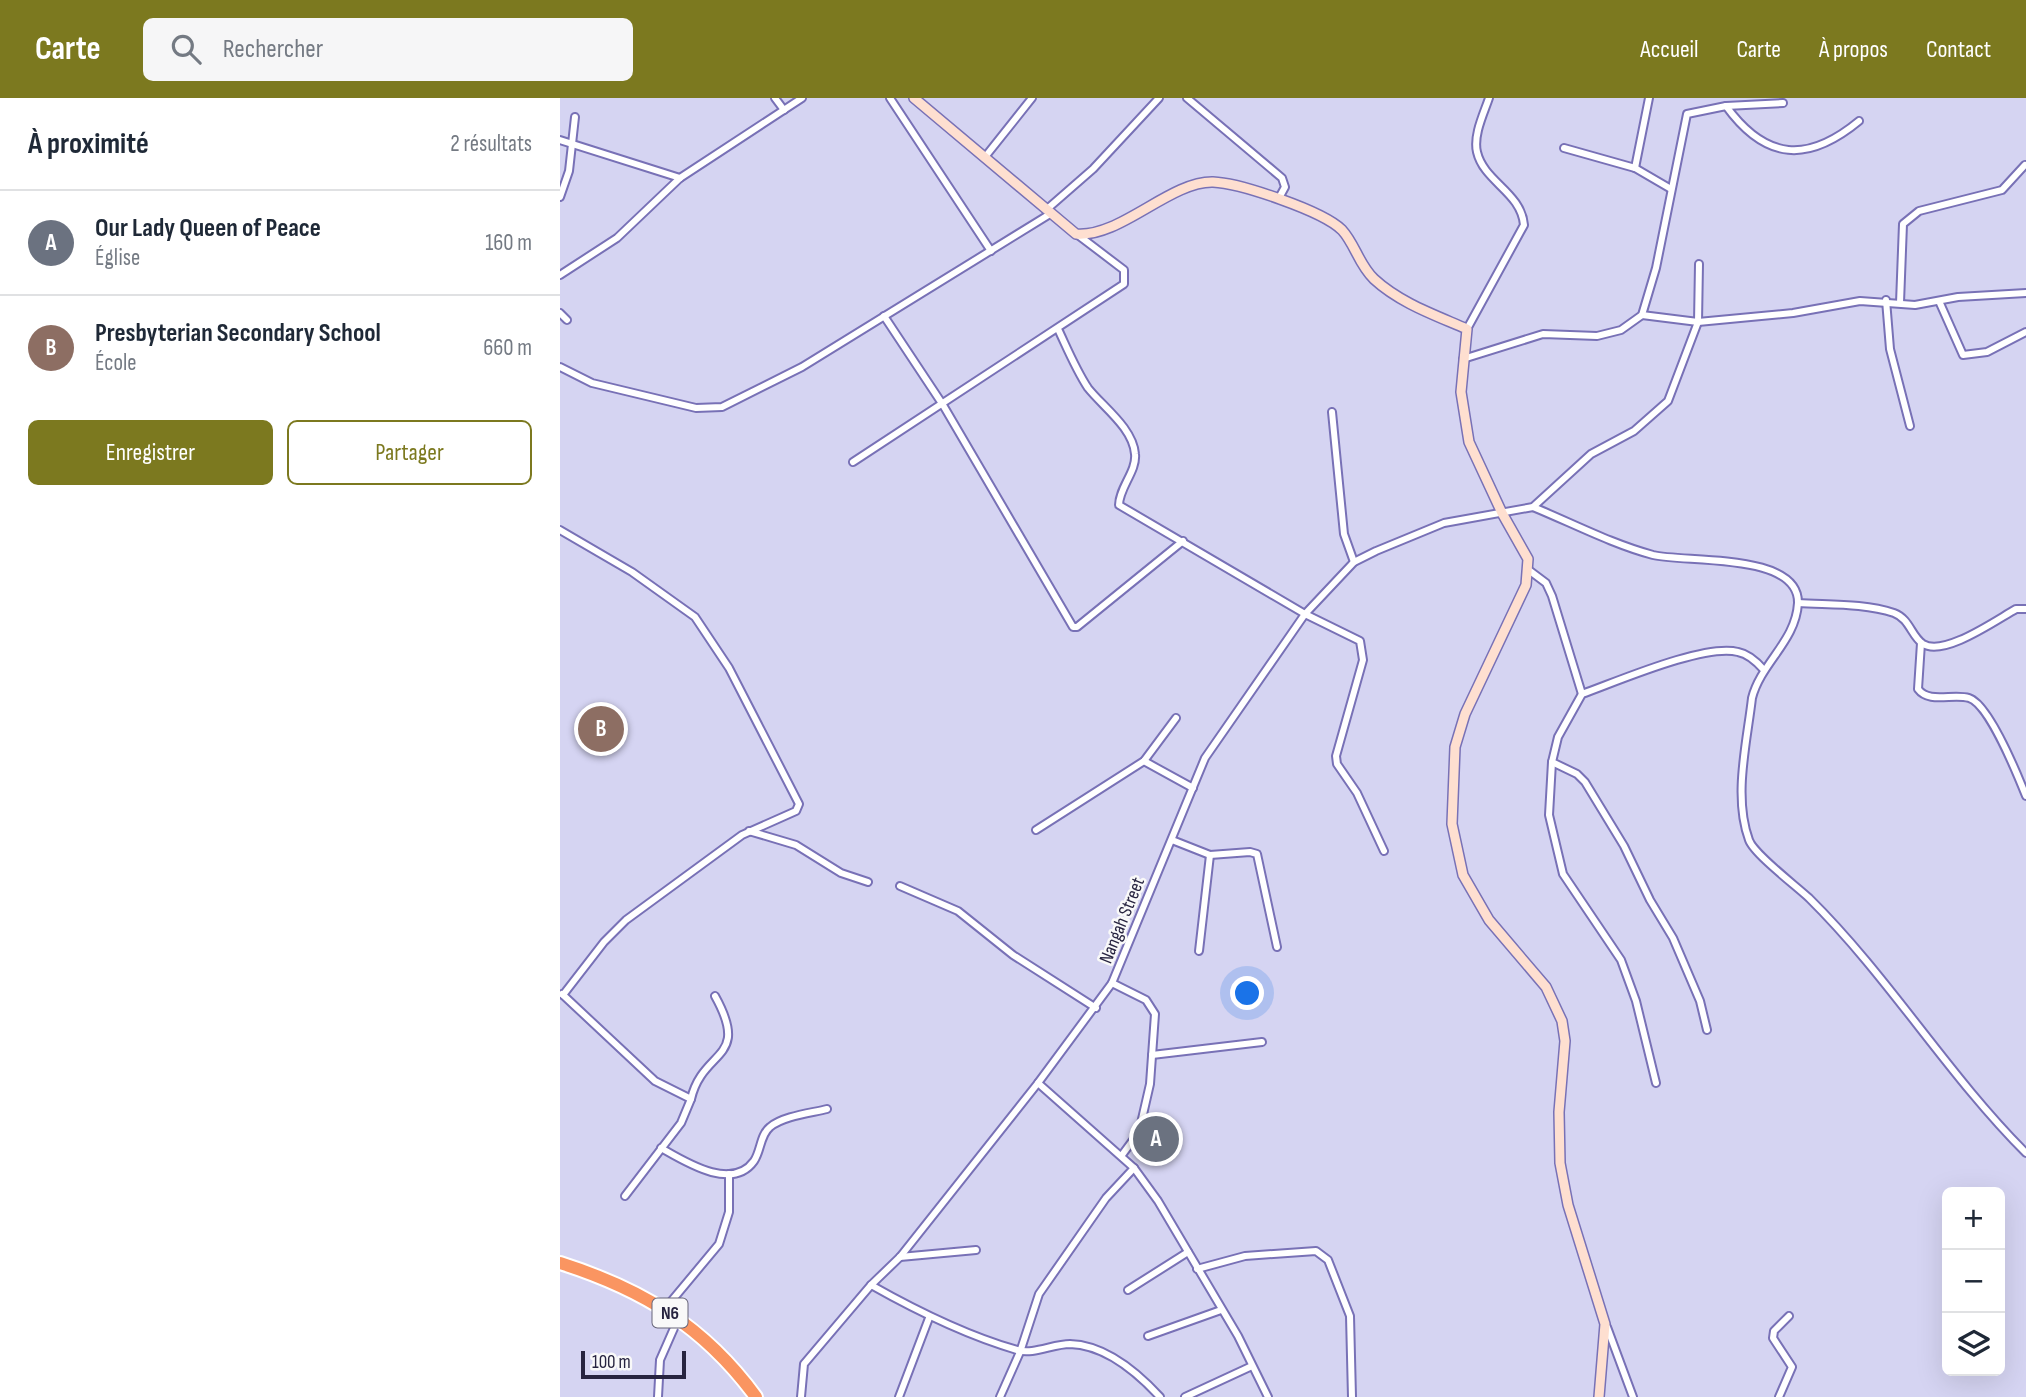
<!DOCTYPE html>
<html lang="fr">
<meta charset="utf-8">
<style>
body{margin:0;font-family:"Sofia Sans Condensed",sans-serif;background:#f6f6f7;color:#1f2937}
.controls{position:absolute;right:21px;bottom:21px;display:grid;overflow:hidden;border-radius:10px;box-shadow:0 7px 28px #0002}
.controls button{width:63px;height:63px;display:grid;place-items:center;padding:0;border:0;border-bottom:2px solid #e0e1e3;background:#fff;color:#1f2937;font:35px sans-serif}
.scale{position:absolute;left:21px;bottom:18px;width:105px;box-sizing:border-box;padding-left:7px;border:4px solid #272440;border-top:0;font-size:19px;line-height:24px;white-space:nowrap;color:#272440;-webkit-text-stroke:5px #f9f9f9;paint-order:stroke}
.you{position:absolute;left:688px;top:896px;width:24px;height:24px;margin:-18px;border:5px solid #fff;border-radius:50%;background:#1a73e8;box-shadow:0 0 0 10px #1a73e833}
.badge{display:grid;place-items:center;width:46px;height:46px;border-radius:50%;background:#7c791f;color:#fff;font-size:23px;font-weight:700}
.pin{position:absolute;translate:-50% -50%;border:4px solid #fff;box-shadow:0 2px 7px #0006}
.list{margin:0;padding:0;list-style:none}
h2{display:flex;justify-content:space-between;align-items:center;height:91px;margin:0;padding:0 28px;font-size:30px}
h2 small{font-size:23px;font-weight:400;color:#747a83}
.list li{display:grid;grid-template-columns:46px 1fr auto;gap:21px;align-items:center;box-sizing:border-box;height:105px;padding:0 28px;border-top:2px solid #e0e1e3}
.list b{display:block;font-size:26px;white-space:nowrap}
.list p{margin:0;font-size:23px;white-space:nowrap;color:#747a83}
.list em{font-size:23px;font-style:normal;color:#747a83}
.actions{display:flex;gap:14px;padding:21px 28px}
.actions a{flex:1;padding:16px 0;border:2px solid #7c791f;border-radius:10px;text-align:center;font-size:24px;color:#7c791f}
.actions .main{background:#7c791f;color:#fff}
.icon{flex:none;width:38px;height:38px;fill:none;stroke:currentColor;stroke-width:2;stroke-linecap:round;stroke-linejoin:round}
.map{position:relative;flex:none;width:1466px;height:1299px;overflow:hidden}
header{display:flex;align-items:center;gap:42px;box-sizing:border-box;height:98px;padding:0 35px;background:#7c791f;color:#fff}
header strong{font-size:33px}
nav{display:flex;gap:38px;margin-inline-start:auto;font-size:24px}
.search{width:490px;height:63px;background:#f6f6f7;display:flex;align-items:center;gap:18px;box-sizing:border-box;padding:0 24px;border-radius:10px;color:#747a83;font-size:26px}
main{display:flex}
aside{flex:1;background:#fff}
.map>svg:first-child{display:block}
.lines{fill:none;stroke-linecap:round;stroke-linejoin:round}
.street-casing{stroke:#7871b6;stroke-width:10}
.secondary-casing{stroke:#7871b6;stroke-width:12}
.highway-casing{stroke:#fff;stroke-width:16}
.street{stroke:#fff;stroke-width:6}
.secondary{stroke:#fedfd0;stroke-width:9}
.highway{stroke:#fa9561;stroke-width:12}
.labels{text-anchor:middle;stroke-width:5;stroke-linejoin:round;paint-order:stroke}
.shield{fill:#f9f9f9;stroke:#666478;stroke-width:2}
.shield-label{font-size:18px;font-weight:bold;fill:#272440}
.street-label{font-size:19px;fill:#272440;stroke:#f9f9f9}
</style>
<header>
<strong>Carte</strong>
<div class="search"><svg class="icon" aria-label="search" viewBox="0 0 24 24"><circle cx="10" cy="10" r="6"/><path d="M15 15l6 6"/></svg>Rechercher</div>
<nav><a>Accueil</a><a>Carte</a><a>À propos</a><a>Contact</a></nav>
</header>
<main>
<aside>
<h2>À proximité<small>2 résultats</small></h2>
<ul class="list">
<li><span class="badge" style="background:#6b7280">A</span><div><b>Our Lady Queen of Peace</b><p>Église</p></div><em>160 m</em></li>
<li><span class="badge" style="background:#8d6e63">B</span><div><b>Presbyterian Secondary School</b><p>École</p></div><em>660 m</em></li>
</ul>
<div class="actions"><a class="main">Enregistrer</a><a>Partager</a></div>
</aside>
<div class="map">
<svg width="1466" height="1299" viewBox="0 0 1466 1299">
<rect width="100%" height="100%" fill="#d5d4f2"/>
<g class="lines">
<defs>
<g id="street">
<path d="M 215,0 L 224,12"/>
<path d="M 330,0 L 431,153"/>
<path d="M 627,0 L 722,80 L 725,89 L 719,100"/>
<path d="M 1166,8 L 1223,5"/>
<path d="M 0,42 L 120,80"/>
<path d="M 1004,50 L 1075,70 L 1111,91"/>
<path d="M 425,59 L 472,0"/>
<path d="M 1075,70 L 1089,0"/>
<path d="M 0,99 L 9,73 L 15,19"/>
<path d="M 486,112 L 533,71 L 599,0"/>
<path d="M 0,177 L 57,140 L 120,80 L 242,0"/>
<path d="M 1326,202 L 1330,251 L 1350,328"/>
<path d="M 1379,203 L 1403,257 L 1427,254 L 1466,234"/>
<path d="M 1340,205 L 1343,126 L 1359,113 L 1442,92 L 1465,67"/>
<path d="M 0,215 L 7,222"/>
<path d="M 1082,217 L 1138,224 L 1233,215 L 1300,203 L 1355,207 L 1398,199 L 1466,195"/>
<path d="M 324,218 L 383,307 L 513,529 L 517,529 L 623,443"/>
<path d="M 498,231 C 507,250 516,272 528,290 C 543,309 573,330 575,356 C 577,373 559,390 559,407 L 745,516 L 800,543 L 803,562 L 776,658 L 777,666 L 797,695 L 824,753"/>
<path d="M 907,231 L 964,127 C 961,94 924,84 917,54 C 913,37 924,15 929,0"/>
<path d="M 903,261 L 983,236 L 1037,238 L 1061,232 L 1082,217 L 1096,170 L 1127,16 L 1166,8 C 1206,63 1248,65 1299,23"/>
<path d="M 0,269 L 32,285 L 136,310 L 162,309 L 242,269 L 490,116"/>
<path d="M 772,314 L 784,436 L 794,464"/>
<path d="M 293,364 L 564,186 L 564,172 L 518,137"/>
<path d="M 973,409 C 1012,425 1052,446 1093,457 C 1126,465 1239,454 1238,505 C 1236,543 1201,565 1192,600 C 1187,644 1173,699 1189,742 C 1194,756 1235,787 1249,800 C 1329,879 1387,976 1466,1055"/>
<path d="M 0,432 L 72,474 L 135,519 L 169,570 L 239,706 L 236,713 L 182,737 L 66,822 L 44,844 L 3,897"/>
<path d="M 970,473 L 986,485 L 992,498 L 1022,596"/>
<path d="M 1238,505 C 1269,507 1304,505 1334,515 C 1350,521 1351,538 1363,546 C 1384,559 1436,522 1456,511 L 1466,511"/>
<path d="M 1361,545 L 1358,591 C 1369,606 1393,595 1409,600 C 1429,606 1458,678 1466,698"/>
<path d="M 584,663 L 633,690"/>
<path d="M 992,664 L 989,717 L 1003,776 L 1061,862 L 1076,903 L 1096,985"/>
<path d="M 476,732 L 584,663 L 616,620"/>
<path d="M 189,733 L 236,747 L 281,775 L 308,784"/>
<path d="M 612,742 L 650,757 L 690,754 L 697,756 L 717,849"/>
<path d="M 340,788 L 398,813 L 453,857 L 536,910"/>
<path d="M 639,853 L 650,757"/>
<path d="M 552,885 L 586,902 L 595,916 L 590,986 L 579,1034 L 562,1057"/>
<path d="M 2,896 L 95,983 L 131,1001 C 143,950 191,963 155,898"/>
<path d="M 1147,932 L 1140,903 L 1113,840 L 1090,802 L 1064,748 L 1025,684 L 1017,676 L 992,664 L 998,639 L 1022,596 C 1056,584 1145,545 1178,554 C 1189,556 1197,564 1204,572"/>
<path d="M 592,957 L 702,944"/>
<path d="M 478,985 L 574,1070 L 598,1103 L 678,1238 L 708,1299"/>
<path d="M 101,1050 C 124,1063 172,1094 194,1063 C 201,1053 200,1037 210,1029 C 223,1018 251,1015 267,1011"/>
<path d="M 65,1098 L 121,1025 L 131,1001"/>
<path d="M 340,1159 L 416,1152"/>
<path d="M 637,1171 L 685,1158 L 756,1153 L 768,1162 L 790,1218 L 792,1299"/>
<path d="M 311,1187 C 357,1213 405,1237 457,1252 C 473,1257 493,1246 510,1246 C 546,1247 577,1274 600,1299"/>
<path d="M 568,1192 L 628,1154"/>
<path d="M 104,1212 L 159,1146 L 169,1114 L 169,1076"/>
<path d="M 1047,1229 L 1073,1299"/>
<path d="M 588,1238 L 661,1212"/>
<path d="M 98,1299 L 100,1262 L 118,1221"/>
<path d="M 241,1299 L 244,1266 L 311,1187 L 340,1159 L 478,985 L 552,885 L 645,660 L 745,516 L 794,464 L 816,453 L 884,425 L 973,409 L 1031,356 L 1074,333 L 1108,303 L 1138,224 L 1139,166"/>
<path d="M 339,1299 L 369,1220"/>
<path d="M 440,1299 L 460,1254 L 479,1196 L 546,1100 L 574,1070"/>
<path d="M 625,1299 L 692,1268"/>
<path d="M 1219,1299 L 1232,1269 L 1213,1240 L 1214,1233 L 1229,1218"/>
</g>
<path id="secondary" d="M 354,0 L 516,136 C 560,140 610,83 653,84 C 680,85 763,113 782,132 C 795,146 799,167 814,181 C 840,205 875,217 907,231 L 901,294 L 909,344 L 942,415 L 968,461 L 966,487 L 905,616 L 895,649 L 892,726 L 903,777 L 929,822 L 986,889 L 1002,923 L 1005,943 L 999,1014 L 1000,1065 L 1008,1107 L 1045,1226 L 1039,1299"/>
<path id="highway" d="M 0,1165 C 82,1191 144,1228 196,1299"/>
</defs>
<!-- street casing -->
<use href="#street" class="street-casing"/>
<!-- secondary casing -->
<use href="#secondary" class="secondary-casing"/>
<!-- highway casing -->
<use href="#highway" class="highway-casing"/>
<!-- street -->
<use href="#street" class="street"/>
<!-- secondary -->
<use href="#secondary" class="secondary"/>
<!-- highway -->
<use href="#highway" class="highway"/>
</g>
<g class="labels">
<!-- shield labels -->
<rect class="shield" x="92.5" y="1200.5" width="35" height="29" rx="5"/>
<g class="shield-label">
<text x="110" y="1221">N6</text>
</g>
<!-- street labels -->
<g class="street-label">
<text transform="translate(561 822) rotate(-68)" y="7">Nangah Street</text>
</g>
</g>
</svg>
<div class="controls">
<button>+</button>
<button>−</button>
<button><svg class="icon" aria-label="layers" viewBox="0 0 24 24"><path d="M12 4l9 5-9 5-9-5zM3 14l9 5 9-5"/></svg></button>
</div>
<div class="scale">100 m</div>
<div class="you"></div>
<div class="pin badge" style="left:596px;top:1041px;background:#6b7280">A</div>
<div class="pin badge" style="left:41px;top:631px;background:#8d6e63">B</div>
</div>
</main>
